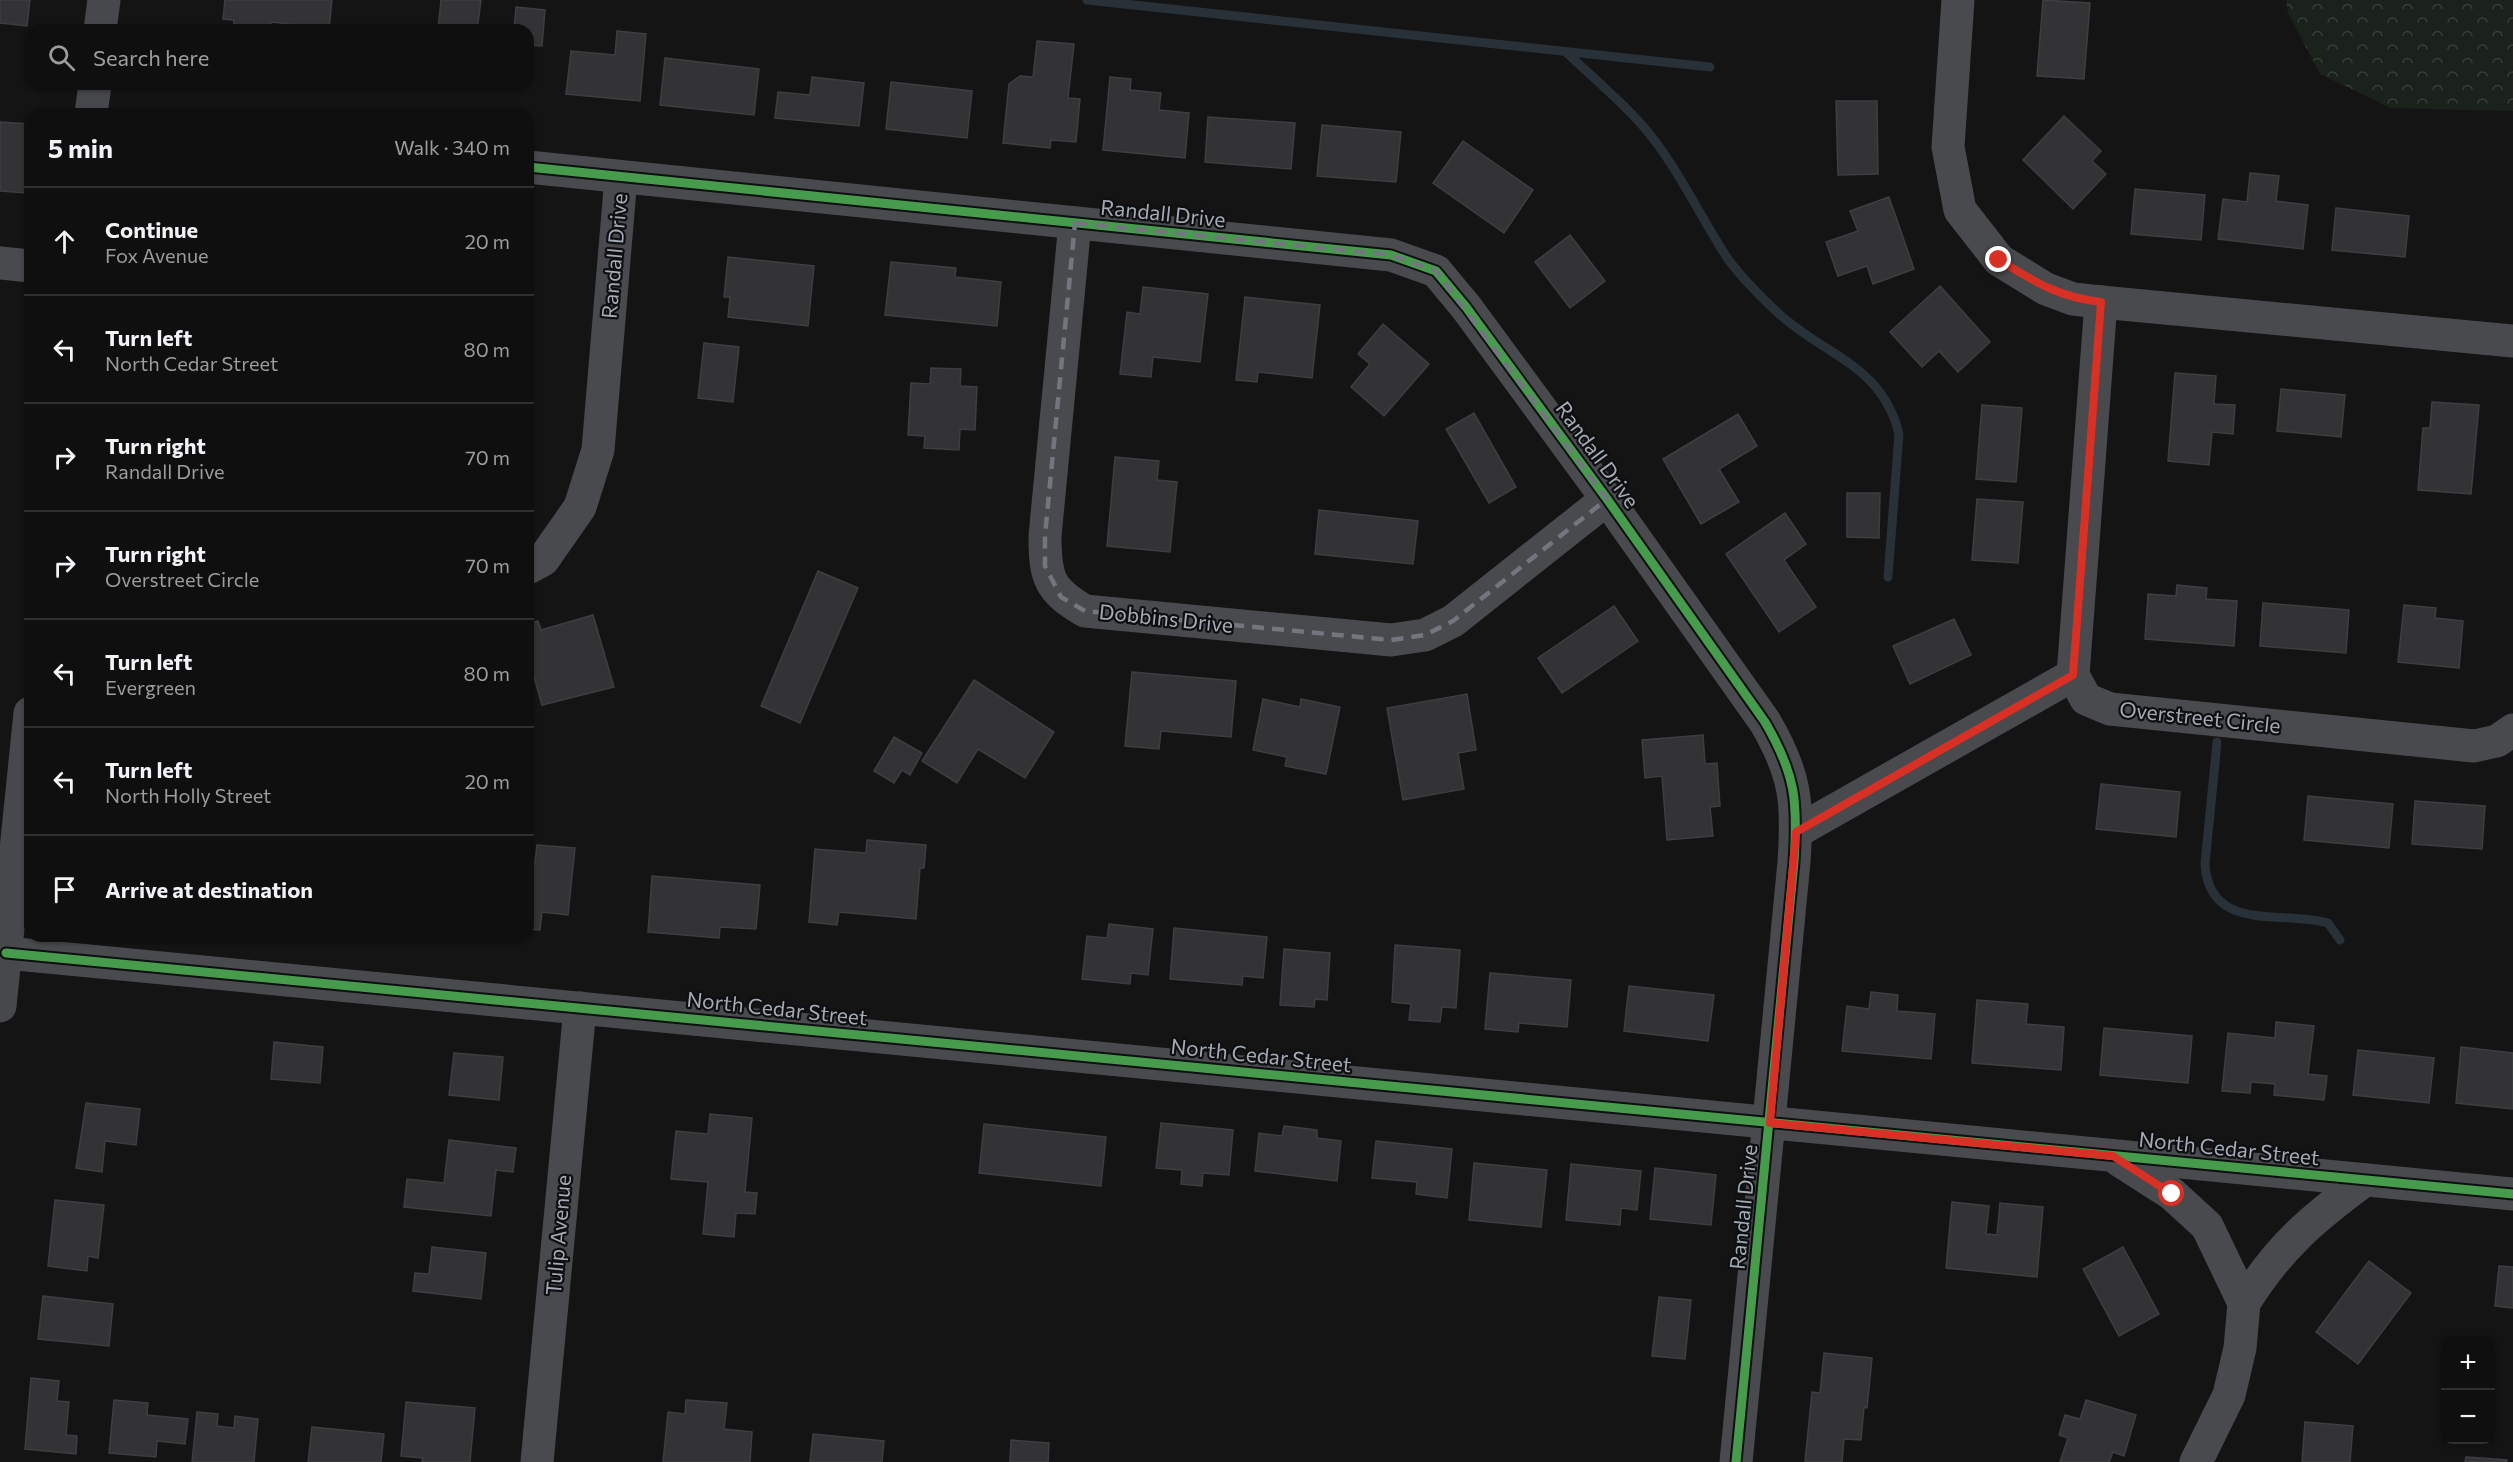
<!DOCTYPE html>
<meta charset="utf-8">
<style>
body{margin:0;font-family:Commissioner,sans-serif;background:#1d1d1d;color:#f1f3f6}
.controls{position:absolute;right:18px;bottom:18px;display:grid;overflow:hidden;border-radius:12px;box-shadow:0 2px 4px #0004}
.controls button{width:54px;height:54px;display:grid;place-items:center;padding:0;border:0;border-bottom:2px solid #2f2f2f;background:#0f0f0f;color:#f1f3f6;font:30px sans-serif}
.stop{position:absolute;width:18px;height:18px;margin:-14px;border:4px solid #d93025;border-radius:50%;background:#fff}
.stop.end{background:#d93025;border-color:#fff;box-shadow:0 2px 6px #0008}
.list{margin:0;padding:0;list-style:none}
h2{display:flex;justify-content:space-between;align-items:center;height:78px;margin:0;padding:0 24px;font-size:26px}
h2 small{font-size:20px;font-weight:400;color:#9b9c9e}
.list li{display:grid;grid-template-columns:39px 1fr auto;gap:18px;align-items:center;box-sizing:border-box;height:108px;padding:0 24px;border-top:2px solid #2f2f2f}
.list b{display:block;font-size:22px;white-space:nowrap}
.list p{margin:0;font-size:20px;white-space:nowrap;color:#9b9c9e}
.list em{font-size:20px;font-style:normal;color:#9b9c9e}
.icon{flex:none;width:33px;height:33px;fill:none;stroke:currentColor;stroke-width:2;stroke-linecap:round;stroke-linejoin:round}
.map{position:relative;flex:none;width:2513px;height:1462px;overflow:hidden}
.search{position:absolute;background:#0f0f0f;box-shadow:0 2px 4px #0004;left:24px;top:24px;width:510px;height:66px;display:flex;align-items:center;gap:15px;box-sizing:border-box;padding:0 21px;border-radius:18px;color:#9b9c9e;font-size:22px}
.panel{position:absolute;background:#0f0f0f;box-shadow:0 2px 4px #0004;left:24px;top:108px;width:510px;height:834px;border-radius:18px}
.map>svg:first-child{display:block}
.forest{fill:url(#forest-crowns)}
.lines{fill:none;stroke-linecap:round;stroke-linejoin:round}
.stream{stroke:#273137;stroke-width:9}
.building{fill:#333335;stroke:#3d3e41;stroke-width:1.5}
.street{stroke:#484a4d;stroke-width:33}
.secondary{stroke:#46484c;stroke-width:33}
.cycleway-casing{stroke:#0e0f10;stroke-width:13}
.cycleway{stroke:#469c4c;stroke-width:9}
.route{stroke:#d93025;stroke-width:8}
.marked{fill:none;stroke:#72767e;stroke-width:4.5;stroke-dasharray:12 8;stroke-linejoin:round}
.labels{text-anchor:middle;stroke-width:4.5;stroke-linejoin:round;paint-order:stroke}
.street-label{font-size:21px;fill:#a4abb7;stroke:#0e0f10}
</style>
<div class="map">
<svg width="2513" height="1462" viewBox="0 0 2513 1462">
<defs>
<pattern id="forest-crowns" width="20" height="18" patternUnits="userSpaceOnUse" patternTransform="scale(1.5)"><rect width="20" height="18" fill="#1a221b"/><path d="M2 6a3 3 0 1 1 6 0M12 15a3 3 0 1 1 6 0" fill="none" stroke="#383f3a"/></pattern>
</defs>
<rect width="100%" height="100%" fill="#141414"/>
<!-- forest -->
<path class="forest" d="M 2286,0 L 2513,0 L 2513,111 L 2391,108 L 2320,74 L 2288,13 Z"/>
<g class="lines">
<!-- stream -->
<g class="stream">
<path d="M 1087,0 L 1710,67"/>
<path d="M 1566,52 C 1591,76 1619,99 1642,125 C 1677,165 1699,215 1728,259 C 1741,277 1761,297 1777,312 C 1824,356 1882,364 1899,434 L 1888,577"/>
<path d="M 2217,742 L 2205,864 C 2209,933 2281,910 2328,923 L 2340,940"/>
</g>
</g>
<!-- building -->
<g class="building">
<path d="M 0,0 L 30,0 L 27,26 L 0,23 Z"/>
<path d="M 225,0 L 332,0 L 329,28 L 271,22 L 270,30 L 233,30 L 234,20 L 223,19 Z"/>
<path d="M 441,0 L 481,0 L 477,30 L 438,30 Z"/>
<path d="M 2043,0 L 2090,3 L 2084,79 L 2037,76 Z"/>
<path d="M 516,7 L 545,10 L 542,46 L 528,45 L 528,30 L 514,30 Z"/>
<path d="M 617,31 L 646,34 L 640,101 L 566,94 L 571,51 L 615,55 Z"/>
<path d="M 1037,41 L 1074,44 L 1068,98 L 1080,99 L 1076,142 L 1051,140 L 1050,148 L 1003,143 L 1009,84 L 1020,76 L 1033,77 Z"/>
<path d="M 665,58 L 759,69 L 754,115 L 660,105 Z"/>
<path d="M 812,77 L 864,83 L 859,126 L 775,118 L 778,92 L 810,95 Z"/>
<path d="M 1110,77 L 1131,79 L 1130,90 L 1161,93 L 1159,110 L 1189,113 L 1185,158 L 1103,150 Z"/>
<path d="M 891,82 L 972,91 L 967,138 L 886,129 Z"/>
<path d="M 460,84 L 507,84 L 506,89 Z"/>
<path d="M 1836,101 L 1877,101 L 1878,174 L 1838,175 Z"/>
<path d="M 2064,116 L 2101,151 L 2092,161 L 2106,174 L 2073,209 L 2023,160 Z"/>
<path d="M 1208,117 L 1295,123 L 1291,169 L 1205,162 Z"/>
<path d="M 0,122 L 30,124 L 26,193 L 0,191 Z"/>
<path d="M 1322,125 L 1401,132 L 1396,182 L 1317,176 Z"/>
<path d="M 1463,141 L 1533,190 L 1504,233 L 1433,183 Z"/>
<path d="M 2250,173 L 2279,176 L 2276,201 L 2308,205 L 2303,249 L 2218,239 L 2223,199 L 2247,202 Z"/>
<path d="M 2135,189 L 2205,195 L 2201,240 L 2131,234 Z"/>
<path d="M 1889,197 L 1914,269 L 1873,284 L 1867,266 L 1838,276 L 1826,242 L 1858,231 L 1850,211 Z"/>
<path d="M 2336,208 L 2409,216 L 2405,257 L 2332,250 Z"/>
<path d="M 1570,235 L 1605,281 L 1570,308 L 1535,262 Z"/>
<path d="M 728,257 L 814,266 L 808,326 L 728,317 L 730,297 L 724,297 Z"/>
<path d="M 891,262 L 956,268 L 955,277 L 1001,282 L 997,326 L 885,315 Z"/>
<path d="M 1940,286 L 1990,342 L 1958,372 L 1939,351 L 1922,367 L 1890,332 Z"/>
<path d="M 1143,287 L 1208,294 L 1200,362 L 1153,357 L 1151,377 L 1120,374 L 1127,312 L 1140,314 Z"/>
<path d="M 1245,297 L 1320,305 L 1312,378 L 1258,372 L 1257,382 L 1236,380 Z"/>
<path d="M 1383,324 L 1429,364 L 1384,416 L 1351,387 L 1370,364 L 1358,354 Z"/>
<path d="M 704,343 L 739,347 L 733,402 L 698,398 Z"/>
<path d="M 931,368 L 961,369 L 960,386 L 977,387 L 975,430 L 960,429 L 959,450 L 924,448 L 925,436 L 908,435 L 911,383 L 930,384 Z"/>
<path d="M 2175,373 L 2216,376 L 2214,404 L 2235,405 L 2233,434 L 2212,432 L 2209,465 L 2168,461 Z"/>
<path d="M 2281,389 L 2345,395 L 2341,437 L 2277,431 Z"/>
<path d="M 2432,402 L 2479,405 L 2471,494 L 2418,490 L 2423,428 L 2430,428 Z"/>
<path d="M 1982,405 L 2022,408 L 2016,482 L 1976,479 Z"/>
<path d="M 1474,413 L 1516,487 L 1489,503 L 1446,429 Z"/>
<path d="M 1738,414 L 1757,446 L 1719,469 L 1739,502 L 1701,524 L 1663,459 Z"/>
<path d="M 1115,457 L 1159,461 L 1157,480 L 1177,482 L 1170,552 L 1107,546 Z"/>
<path d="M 1847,493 L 1880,493 L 1879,538 L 1847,537 Z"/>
<path d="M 1977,499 L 2023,502 L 2018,563 L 1972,560 Z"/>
<path d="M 1319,510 L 1418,521 L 1413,564 L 1315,554 Z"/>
<path d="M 1785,513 L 1806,544 L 1784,560 L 1816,607 L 1779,632 L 1726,554 Z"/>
<path d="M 818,571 L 858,588 L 800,723 L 761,706 Z"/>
<path d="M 2177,585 L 2207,588 L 2206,599 L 2237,601 L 2234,646 L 2145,639 L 2148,594 L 2176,596 Z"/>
<path d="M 2263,603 L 2349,610 L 2346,653 L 2260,646 Z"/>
<path d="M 2404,605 L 2436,608 L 2435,618 L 2463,621 L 2459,668 L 2398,662 Z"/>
<path d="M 1614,606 L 1638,641 L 1562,693 L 1538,658 Z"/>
<path d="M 593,615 L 614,687 L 542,705 L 528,656 L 528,624 L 538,621 L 541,630 Z"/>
<path d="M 1954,619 L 1971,655 L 1910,684 L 1893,646 Z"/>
<path d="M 1132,672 L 1236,681 L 1231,737 L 1161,731 L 1159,749 L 1125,746 Z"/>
<path d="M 974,680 L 1054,732 L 1025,778 L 978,749 L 957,783 L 922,761 Z"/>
<path d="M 1467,694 L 1476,750 L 1458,753 L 1464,789 L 1403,800 L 1387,708 Z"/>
<path d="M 1263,699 L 1300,707 L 1301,699 L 1340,707 L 1326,774 L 1285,766 L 1287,757 L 1253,750 Z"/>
<path d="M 1703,735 L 1705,764 L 1717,763 L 1720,806 L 1710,807 L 1713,836 L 1667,840 L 1662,776 L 1645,778 L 1642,740 Z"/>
<path d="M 894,737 L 922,753 L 910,775 L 902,770 L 894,783 L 874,771 Z"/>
<path d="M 2101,784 L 2180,792 L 2176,837 L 2096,829 Z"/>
<path d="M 2308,796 L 2393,804 L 2389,848 L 2304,840 Z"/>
<path d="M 2415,801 L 2485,806 L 2482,849 L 2412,844 Z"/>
<path d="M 867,840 L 926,845 L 924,868 L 920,868 L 916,919 L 839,912 L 837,925 L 809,922 L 815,849 L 866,853 Z"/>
<path d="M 537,845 L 575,848 L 568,915 L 542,912 L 540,930 L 528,929 L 528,861 L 535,862 Z"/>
<path d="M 652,876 L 760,885 L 756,929 L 720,927 L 719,938 L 648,932 Z"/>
<path d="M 1109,924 L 1153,929 L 1148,975 L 1131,973 L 1130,984 L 1082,979 L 1087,936 L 1107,938 Z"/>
<path d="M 1174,928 L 1267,937 L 1263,978 L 1243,976 L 1242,985 L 1170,979 Z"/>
<path d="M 1395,945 L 1460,950 L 1456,1008 L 1442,1007 L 1440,1022 L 1409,1020 L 1411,1004 L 1392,1002 Z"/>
<path d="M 1284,949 L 1330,953 L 1327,1000 L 1315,999 L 1314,1007 L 1280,1005 Z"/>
<path d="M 1490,973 L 1571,980 L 1567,1027 L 1519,1023 L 1518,1032 L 1485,1029 Z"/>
<path d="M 1629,986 L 1714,995 L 1708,1041 L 1624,1031 Z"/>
<path d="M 1871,992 L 1898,995 L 1897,1011 L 1935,1014 L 1931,1059 L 1842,1051 L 1847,1006 L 1869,1009 Z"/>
<path d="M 1977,1000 L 2028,1004 L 2026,1024 L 2064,1027 L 2061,1070 L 1972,1063 Z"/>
<path d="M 2276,1022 L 2314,1026 L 2308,1074 L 2327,1076 L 2324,1100 L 2274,1095 L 2275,1084 L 2251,1082 L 2250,1093 L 2222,1091 L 2228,1033 L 2275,1038 Z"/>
<path d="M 2104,1028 L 2192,1036 L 2188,1083 L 2100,1075 Z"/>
<path d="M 274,1042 L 323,1047 L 320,1083 L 271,1079 Z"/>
<path d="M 2461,1047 L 2513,1053 L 2513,1109 L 2456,1103 Z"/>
<path d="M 2358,1050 L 2434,1058 L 2429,1103 L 2353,1095 Z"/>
<path d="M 454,1053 L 503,1057 L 499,1100 L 449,1095 Z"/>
<path d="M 86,1103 L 140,1109 L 136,1145 L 105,1141 L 102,1172 L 76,1168 Z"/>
<path d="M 710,1114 L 752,1118 L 745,1192 L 757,1193 L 755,1214 L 736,1213 L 734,1237 L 703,1234 L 708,1182 L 671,1179 L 676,1131 L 708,1134 Z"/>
<path d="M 1161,1123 L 1233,1130 L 1229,1175 L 1203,1173 L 1202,1186 L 1181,1184 L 1182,1170 L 1156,1168 Z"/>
<path d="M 984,1124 L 1106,1137 L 1101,1186 L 979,1173 Z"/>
<path d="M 1284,1126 L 1317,1130 L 1317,1138 L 1341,1141 L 1337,1181 L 1255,1171 L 1259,1133 L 1282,1136 Z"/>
<path d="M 449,1140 L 516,1148 L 513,1172 L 496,1170 L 491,1216 L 404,1207 L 407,1179 L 444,1183 Z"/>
<path d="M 1376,1141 L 1452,1149 L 1447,1198 L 1416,1194 L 1417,1182 L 1372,1178 Z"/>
<path d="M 1474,1163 L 1547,1170 L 1541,1227 L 1469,1220 Z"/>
<path d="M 1571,1164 L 1641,1171 L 1637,1210 L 1621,1208 L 1620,1225 L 1566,1220 Z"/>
<path d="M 1655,1168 L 1716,1175 L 1711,1225 L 1650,1219 Z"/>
<path d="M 55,1200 L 104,1205 L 98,1258 L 88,1256 L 87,1271 L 48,1266 Z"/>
<path d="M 1952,1202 L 1989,1206 L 1986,1234 L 1997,1235 L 2000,1203 L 2043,1207 L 2037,1277 L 1946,1268 Z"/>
<path d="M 432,1247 L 486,1253 L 481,1299 L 413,1291 L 415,1273 L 429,1274 Z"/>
<path d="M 2123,1247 L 2159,1314 L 2119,1336 L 2083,1269 Z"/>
<path d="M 2369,1261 L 2411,1293 L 2358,1364 L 2316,1332 Z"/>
<path d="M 2499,1266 L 2513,1267 L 2513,1308 L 2495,1306 Z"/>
<path d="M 43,1296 L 113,1304 L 109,1346 L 38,1339 Z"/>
<path d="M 1659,1297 L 1691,1300 L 1685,1359 L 1652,1356 Z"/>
<path d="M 1824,1353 L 1872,1358 L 1867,1408 L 1864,1407 L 1861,1440 L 1844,1439 L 1842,1462 L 1805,1462 L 1812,1392 L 1820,1393 Z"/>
<path d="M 31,1378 L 59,1381 L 57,1401 L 69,1402 L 66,1435 L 77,1436 L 76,1454 L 25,1449 Z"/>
<path d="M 114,1400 L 148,1403 L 147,1415 L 188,1419 L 185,1444 L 157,1441 L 156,1457 L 109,1453 Z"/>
<path d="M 686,1400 L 727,1403 L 724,1429 L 752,1432 L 750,1462 L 663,1462 L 668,1412 L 685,1414 Z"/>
<path d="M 2086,1400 L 2136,1415 L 2124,1456 L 2113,1452 L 2109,1462 L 2060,1462 L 2068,1438 L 2059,1435 L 2065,1415 L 2080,1419 Z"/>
<path d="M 406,1402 L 475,1408 L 470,1462 L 422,1462 L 423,1458 L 401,1456 Z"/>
<path d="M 197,1412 L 218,1414 L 217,1426 L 234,1428 L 235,1416 L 258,1419 L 254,1462 L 192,1462 Z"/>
<path d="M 2305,1422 L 2353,1426 L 2350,1462 L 2302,1462 Z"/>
<path d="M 312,1427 L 384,1434 L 381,1462 L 308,1462 Z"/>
<path d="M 813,1434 L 884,1441 L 882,1462 L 810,1462 Z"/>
<path d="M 1011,1440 L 1049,1443 L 1048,1462 L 1010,1462 Z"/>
<path d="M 2466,1457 L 2507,1460 L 2506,1462 L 2465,1462 Z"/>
</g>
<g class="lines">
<!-- street -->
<g class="street">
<path d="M 1958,0 L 1948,147 L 1960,210 L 1999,260 L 2046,289 L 2073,299 L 2101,302 L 2513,341"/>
<path d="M 528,167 L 1391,255 L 1436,271 L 1466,307 L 1607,499 L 1765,722 C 1796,775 1798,802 1794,862 L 1736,1462"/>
<path d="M 1075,223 L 1045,536 C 1045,578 1049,590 1085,611 L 1391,640 L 1425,635 L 1453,621 L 1607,499"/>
<path d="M 0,263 L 30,266"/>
<path d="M 528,568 L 543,560 L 580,507 L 598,450 L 621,177"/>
<path d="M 2073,675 L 2101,302"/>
<path d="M 1796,832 L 2073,675 L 2086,699 L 2110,709 L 2474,746 L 2497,741 L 2513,730"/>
<path d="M 6,953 L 2513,1194"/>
<path d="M 2119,1160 L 2172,1194 L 2207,1226 L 2244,1303 L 2240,1348 L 2229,1395 L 2196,1462"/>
<path d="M 2244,1303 C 2279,1247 2312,1219 2365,1180"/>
<path d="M 537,1462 L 580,1008"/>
</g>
<!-- secondary -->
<g class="secondary">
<path d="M 100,30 L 104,0"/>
<path d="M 91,114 L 95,84"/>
<path d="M 0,1006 L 30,713"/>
</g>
<defs>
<g id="cycleway">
<path d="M 528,167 L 1391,255 L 1436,271 L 1466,307 L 1607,499 L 1765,722 C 1796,775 1798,802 1794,862 L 1736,1462"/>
<path d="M 6,953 L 2513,1194"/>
</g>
</defs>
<!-- cycleway casing -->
<use href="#cycleway" class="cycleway-casing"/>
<!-- cycleway -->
<use href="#cycleway" class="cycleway"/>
</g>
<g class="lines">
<!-- route -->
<path class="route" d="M 1999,260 C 2035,282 2058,297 2101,302 L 2073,675 L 1796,832 L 1770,1123 L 2113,1156 L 2172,1194"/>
</g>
<!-- marked area -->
<path class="marked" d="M 1075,223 L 1391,255 L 1436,271 L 1607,499 L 1453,621 L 1425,635 L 1391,640 L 1085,611 L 1061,597 L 1045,566 L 1045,536 Z"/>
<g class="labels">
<!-- street labels -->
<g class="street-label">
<text transform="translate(1163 214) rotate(6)" y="7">Randall Drive</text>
<text transform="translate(615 256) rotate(-85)" y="7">Randall Drive</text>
<text transform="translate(1597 455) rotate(54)" y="7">Randall Drive</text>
<text transform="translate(1166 619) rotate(6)" y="7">Dobbins Drive</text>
<text transform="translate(2200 718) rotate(6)" y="7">Overstreet Circle</text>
<text transform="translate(777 1009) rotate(6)" y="7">North Cedar Street</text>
<text transform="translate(1261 1056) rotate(6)" y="7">North Cedar Street</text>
<text transform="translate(2229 1149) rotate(6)" y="7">North Cedar Street</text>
<text transform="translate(1744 1207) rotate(-84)" y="7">Randall Drive</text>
<text transform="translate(559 1235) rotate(-85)" y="7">Tulip Avenue</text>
</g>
</g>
</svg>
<div class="controls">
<button>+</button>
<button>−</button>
</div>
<div class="stop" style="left:2172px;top:1194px"></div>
<div class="stop end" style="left:1999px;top:260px"></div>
<div class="search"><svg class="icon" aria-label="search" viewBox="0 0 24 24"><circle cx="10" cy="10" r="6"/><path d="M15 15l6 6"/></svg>Search here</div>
<section class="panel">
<h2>5 min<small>Walk · 340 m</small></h2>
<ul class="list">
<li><svg class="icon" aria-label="ahead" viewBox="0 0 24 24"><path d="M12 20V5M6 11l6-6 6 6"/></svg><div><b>Continue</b><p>Fox Avenue</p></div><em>20 m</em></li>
<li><svg class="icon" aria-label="left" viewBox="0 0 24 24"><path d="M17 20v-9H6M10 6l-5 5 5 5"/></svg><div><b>Turn left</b><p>North Cedar Street</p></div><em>80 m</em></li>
<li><svg class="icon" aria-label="right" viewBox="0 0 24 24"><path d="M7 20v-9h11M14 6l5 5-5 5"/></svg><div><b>Turn right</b><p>Randall Drive</p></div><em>70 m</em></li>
<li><svg class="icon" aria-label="right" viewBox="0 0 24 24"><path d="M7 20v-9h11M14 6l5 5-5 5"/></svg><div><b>Turn right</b><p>Overstreet Circle</p></div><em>70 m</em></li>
<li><svg class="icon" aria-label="left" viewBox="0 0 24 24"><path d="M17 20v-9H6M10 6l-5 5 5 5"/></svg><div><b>Turn left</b><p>Evergreen</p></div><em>80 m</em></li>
<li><svg class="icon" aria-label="left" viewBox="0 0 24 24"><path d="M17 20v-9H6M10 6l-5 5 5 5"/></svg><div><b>Turn left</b><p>North Holly Street</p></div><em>20 m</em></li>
<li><svg class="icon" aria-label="arrive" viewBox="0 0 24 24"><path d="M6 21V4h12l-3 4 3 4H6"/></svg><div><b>Arrive at destination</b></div></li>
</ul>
</section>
</div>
